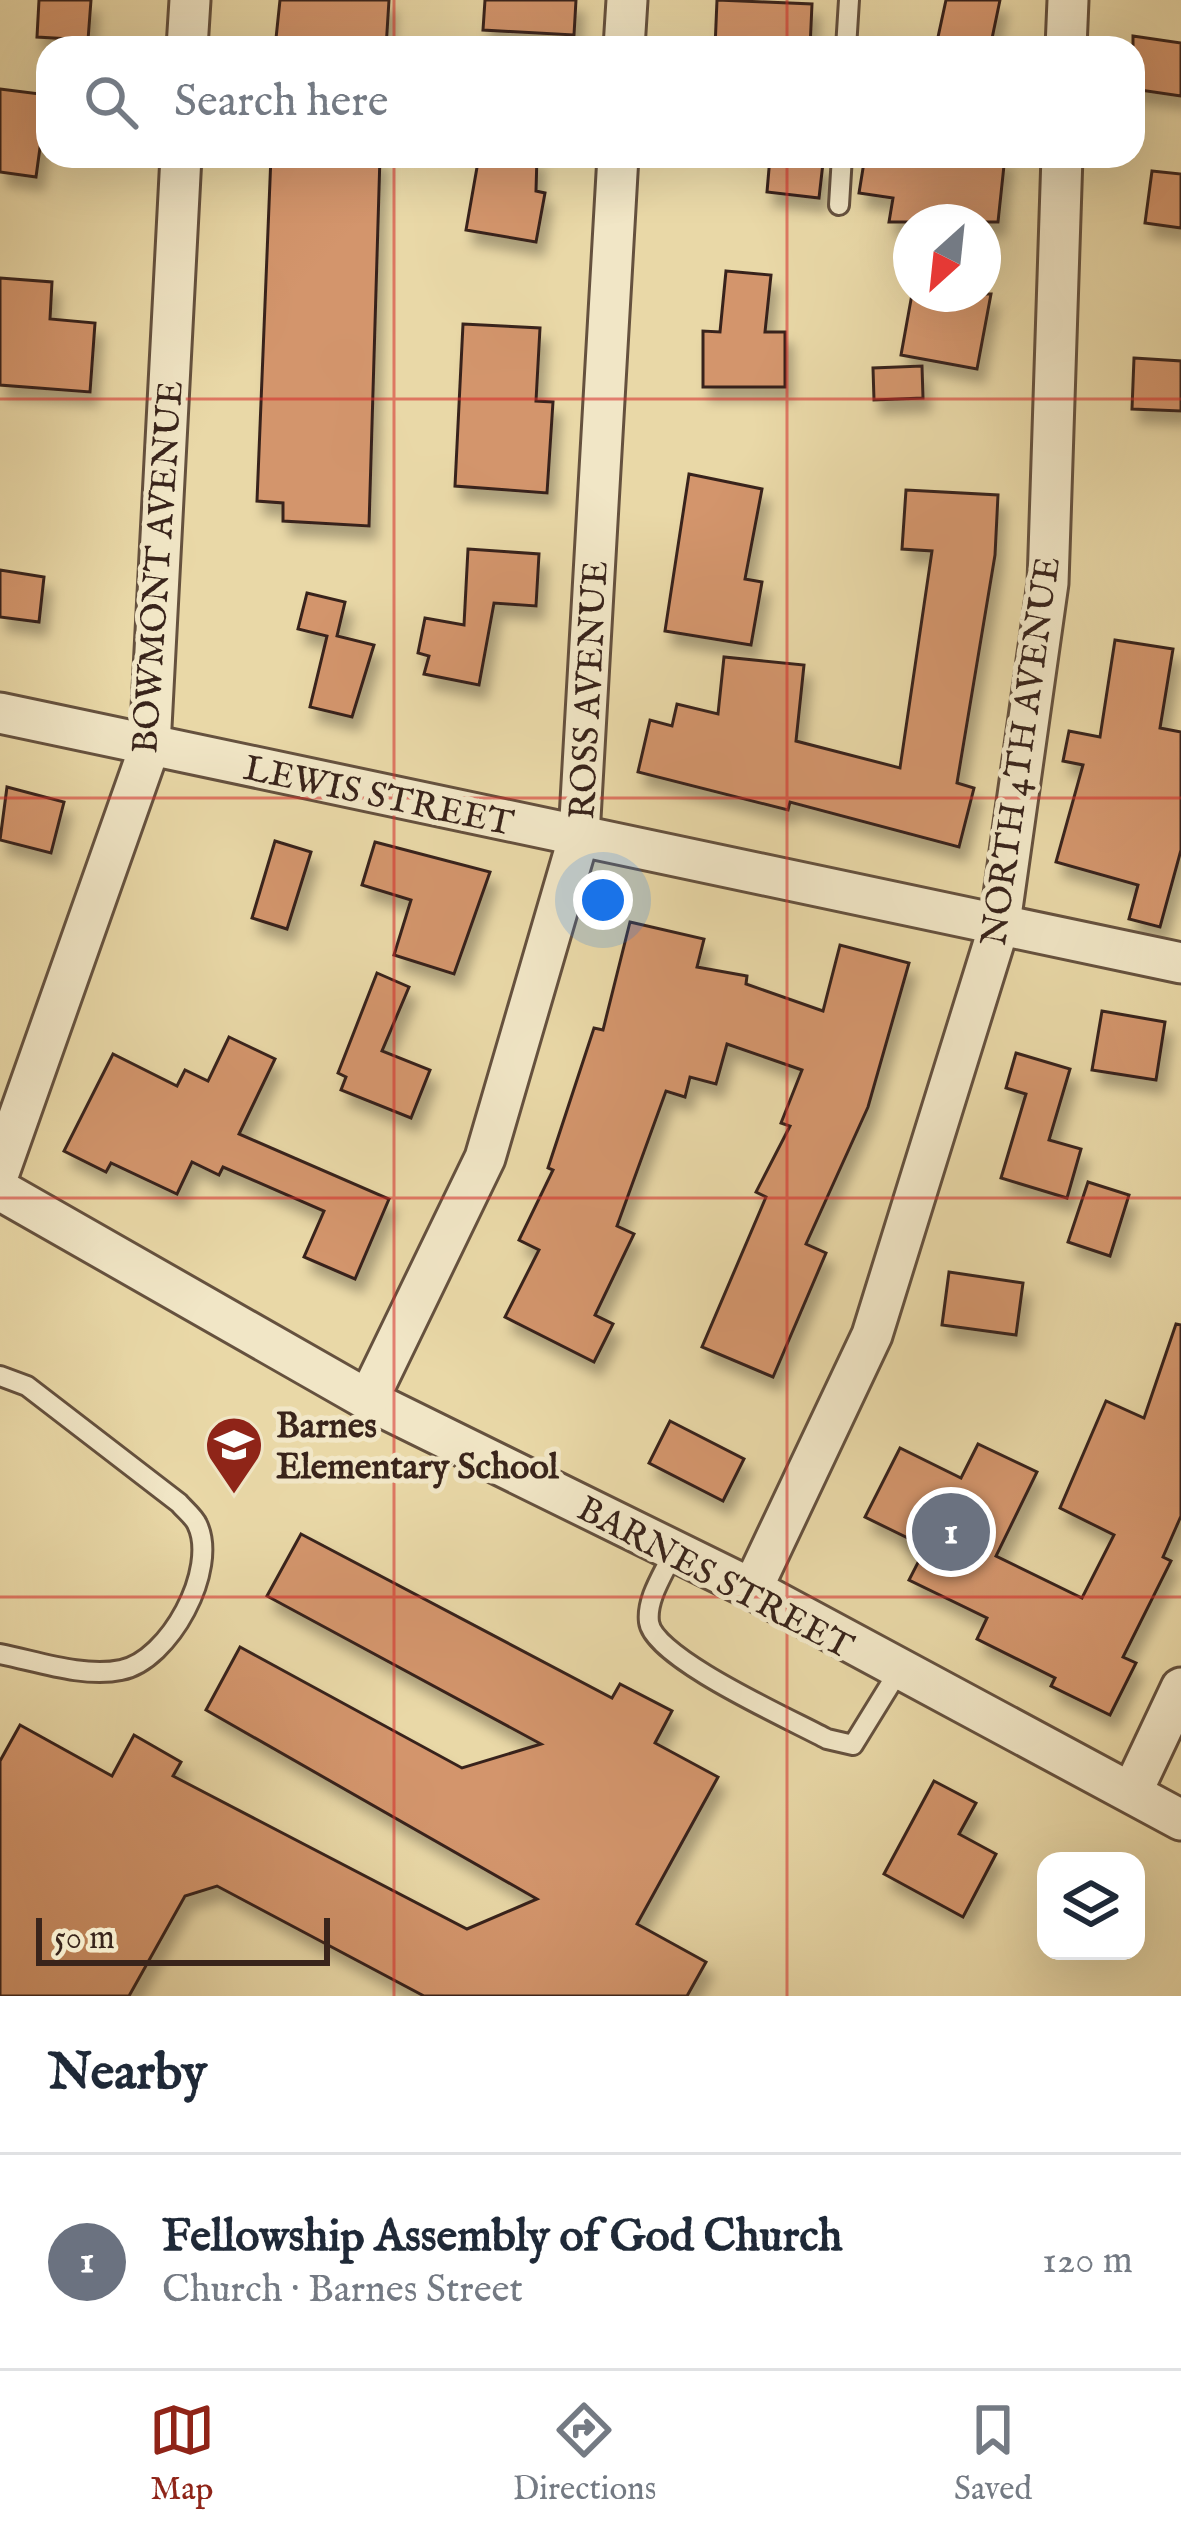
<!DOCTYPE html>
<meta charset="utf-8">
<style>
body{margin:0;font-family:"IM FELL English",serif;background:#f2f2f3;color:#1f2937}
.controls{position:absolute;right:36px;bottom:36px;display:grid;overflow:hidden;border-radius:24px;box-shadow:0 12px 48px #0002}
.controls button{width:108px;height:108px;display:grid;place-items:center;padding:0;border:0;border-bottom:3px solid #e0e1e3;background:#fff;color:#1f2937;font:60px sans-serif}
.compass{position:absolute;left:893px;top:204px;width:108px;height:108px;border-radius:50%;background:#fff;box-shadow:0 12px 48px #0002;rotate:207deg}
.scale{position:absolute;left:36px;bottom:30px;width:294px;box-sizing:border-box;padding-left:12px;border:6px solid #39241b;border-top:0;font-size:33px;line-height:42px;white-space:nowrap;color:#39241b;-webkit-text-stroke:9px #f1e6c6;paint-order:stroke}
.you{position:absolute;left:603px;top:900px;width:42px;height:42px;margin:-30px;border:9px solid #fff;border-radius:50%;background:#1a73e8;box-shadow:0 0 0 18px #1a73e833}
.badge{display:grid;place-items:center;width:78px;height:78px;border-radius:50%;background:#8f2418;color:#fff;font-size:39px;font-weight:700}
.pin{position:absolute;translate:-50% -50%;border:6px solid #fff;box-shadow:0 3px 12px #0006}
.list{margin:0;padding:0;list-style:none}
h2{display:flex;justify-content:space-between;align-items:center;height:156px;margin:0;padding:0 48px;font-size:51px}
h2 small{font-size:39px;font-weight:400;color:#747a83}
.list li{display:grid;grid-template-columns:78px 1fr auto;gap:36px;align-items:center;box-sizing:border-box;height:216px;padding:0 48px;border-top:3px solid #e0e1e3}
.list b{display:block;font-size:45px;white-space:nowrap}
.list p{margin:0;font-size:39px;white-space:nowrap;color:#747a83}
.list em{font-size:39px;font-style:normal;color:#747a83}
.icon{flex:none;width:66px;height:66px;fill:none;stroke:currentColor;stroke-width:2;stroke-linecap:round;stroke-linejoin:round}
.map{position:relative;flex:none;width:1181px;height:1996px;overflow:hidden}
.search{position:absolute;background:#fff;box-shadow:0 12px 48px #0002;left:36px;right:36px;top:36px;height:132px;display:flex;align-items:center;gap:30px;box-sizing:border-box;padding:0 42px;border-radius:36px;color:#747a83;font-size:45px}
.sheet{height:372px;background:#fff}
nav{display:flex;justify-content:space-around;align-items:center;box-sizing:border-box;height:168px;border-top:3px solid #e0e1e3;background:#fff;font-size:33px;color:#747a83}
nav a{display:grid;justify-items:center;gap:6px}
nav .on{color:#8f2418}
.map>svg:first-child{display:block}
.building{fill:#d3956c;stroke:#39241b;stroke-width:3;filter:url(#shadow)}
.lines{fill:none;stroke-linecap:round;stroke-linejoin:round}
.service-casing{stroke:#65513e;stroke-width:24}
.minor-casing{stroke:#65513e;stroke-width:45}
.service{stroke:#f1e6c6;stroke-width:18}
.minor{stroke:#f1e6c6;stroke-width:39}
.grid{fill:none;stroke:#d62828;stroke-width:3;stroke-opacity:0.55}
.labels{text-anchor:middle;stroke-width:10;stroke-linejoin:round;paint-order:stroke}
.street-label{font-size:36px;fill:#39241b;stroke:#f1e6c6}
.poi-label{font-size:36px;font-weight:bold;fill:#39241b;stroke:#f1e6c6;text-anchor:start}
</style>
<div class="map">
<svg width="1181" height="1996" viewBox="0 0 1181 1996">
<defs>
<filter id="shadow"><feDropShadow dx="7" dy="13" stdDeviation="6" flood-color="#0004"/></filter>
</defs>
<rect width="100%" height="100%" fill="#e9d8a7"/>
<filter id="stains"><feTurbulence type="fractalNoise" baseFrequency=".00167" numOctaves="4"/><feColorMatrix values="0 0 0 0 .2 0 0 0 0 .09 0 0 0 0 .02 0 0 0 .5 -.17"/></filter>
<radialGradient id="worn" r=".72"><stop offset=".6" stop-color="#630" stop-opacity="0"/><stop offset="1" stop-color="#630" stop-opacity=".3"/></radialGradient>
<!-- building -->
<g class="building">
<path d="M 39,0 L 91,0 L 88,40 L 37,37 Z"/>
<path d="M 280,0 L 389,0 L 386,48 L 275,48 Z"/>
<path d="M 485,0 L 576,0 L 574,35 L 483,30 Z"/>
<path d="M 717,0 L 812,4 L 810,48 L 715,48 Z"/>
<path d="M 946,0 L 1000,0 L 990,48 L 938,37 Z"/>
<path d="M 1133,36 L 1181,43 L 1181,96 L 1133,89 Z"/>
<path d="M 0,89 L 48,95 L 48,134 L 42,133 L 36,177 L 0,172 Z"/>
<path d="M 271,156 L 380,156 L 369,526 L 283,521 L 283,503 L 257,501 Z"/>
<path d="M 479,156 L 537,156 L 536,191 L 545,193 L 536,242 L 466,230 Z"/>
<path d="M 865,156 L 1005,156 L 998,222 L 889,222 L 893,198 L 859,193 Z"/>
<path d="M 770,157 L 823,163 L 819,198 L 767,192 Z"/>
<path d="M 1152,171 L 1181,174 L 1181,228 L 1145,223 Z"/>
<path d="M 726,271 L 771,275 L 765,332 L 785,332 L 785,387 L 703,387 L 703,331 L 720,332 Z"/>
<path d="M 0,278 L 52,282 L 50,319 L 95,323 L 90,392 L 0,385 Z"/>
<path d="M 912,294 L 991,294 L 977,369 L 901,355 Z"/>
<path d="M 463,324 L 540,328 L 536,401 L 553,402 L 547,493 L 455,486 Z"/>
<path d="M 1134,358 L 1181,361 L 1181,411 L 1132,409 Z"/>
<path d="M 922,366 L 923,398 L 874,400 L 873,368 Z"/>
<path d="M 689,474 L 762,489 L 745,579 L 762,582 L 751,645 L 665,631 Z"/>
<path d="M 906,490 L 998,495 L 995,555 L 957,783 L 974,788 L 959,847 L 790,802 L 788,810 L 638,772 L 650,720 L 672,726 L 677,704 L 718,714 L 724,657 L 804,665 L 796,741 L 900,768 L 932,551 L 902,549 Z"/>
<path d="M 468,549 L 539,554 L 536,606 L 494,603 L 479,685 L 424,674 L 429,656 L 418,653 L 425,618 L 464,625 Z"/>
<path d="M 0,570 L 44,577 L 39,622 L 0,617 Z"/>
<path d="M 307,593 L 345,602 L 337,636 L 374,645 L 352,717 L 310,707 L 327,636 L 298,629 Z"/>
<path d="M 1115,640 L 1173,649 L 1160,728 L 1181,732 L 1181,850 L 1160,927 L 1129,919 L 1138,885 L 1056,862 L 1083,765 L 1063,761 L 1069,731 L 1100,737 Z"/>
<path d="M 7,787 L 64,802 L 51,853 L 0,840 Z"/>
<path d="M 275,841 L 311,852 L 287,929 L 252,918 Z"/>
<path d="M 375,842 L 490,872 L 454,974 L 394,955 L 411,900 L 362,885 Z"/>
<path d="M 630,922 L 704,939 L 697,967 L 747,976 L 746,984 L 823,1011 L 840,945 L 909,963 L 868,1107 L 806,1244 L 826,1253 L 773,1377 L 702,1347 L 766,1197 L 756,1192 L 790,1126 L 781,1123 L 802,1070 L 727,1044 L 716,1084 L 690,1077 L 685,1097 L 666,1091 L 617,1226 L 634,1234 L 595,1315 L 613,1324 L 594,1362 L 505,1317 L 539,1250 L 519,1240 L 553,1170 L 548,1168 L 594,1028 L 603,1030 Z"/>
<path d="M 377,973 L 409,987 L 382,1051 L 430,1070 L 411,1118 L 341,1090 L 346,1077 L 338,1073 Z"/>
<path d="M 1102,1011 L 1165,1022 L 1156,1080 L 1092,1070 Z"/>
<path d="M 229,1037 L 275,1059 L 239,1134 L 389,1199 L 355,1279 L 304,1257 L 324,1211 L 223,1167 L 219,1175 L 192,1162 L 177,1194 L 111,1163 L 106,1172 L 64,1151 L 113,1054 L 177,1086 L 185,1070 L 208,1081 Z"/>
<path d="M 1016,1053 L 1070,1069 L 1049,1140 L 1081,1149 L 1067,1198 L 1001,1178 L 1026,1094 L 1006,1088 Z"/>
<path d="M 1088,1182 L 1129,1195 L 1110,1256 L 1068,1242 Z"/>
<path d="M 949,1272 L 1023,1283 L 1016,1335 L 942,1325 Z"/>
<path d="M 1176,1324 L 1181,1325 L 1181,1516 L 1163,1557 L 1171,1561 L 1123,1657 L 1136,1663 L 1110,1715 L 1051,1686 L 1055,1678 L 977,1639 L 987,1618 L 909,1580 L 926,1547 L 865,1517 L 900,1448 L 961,1478 L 978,1444 L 1037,1472 L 996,1556 L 1082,1598 L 1114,1535 L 1060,1508 L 1106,1401 L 1144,1418 Z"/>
<path d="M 670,1421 L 744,1459 L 723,1501 L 649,1463 Z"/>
<path d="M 301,1534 L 612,1698 L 620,1684 L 672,1711 L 655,1743 L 718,1777 L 637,1924 L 706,1962 L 687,1996 L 424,1996 L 217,1886 L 185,1896 L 129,1996 L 0,1996 L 0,1761 L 20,1725 L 112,1776 L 134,1735 L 181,1762 L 173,1776 L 467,1929 L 537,1899 L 206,1710 L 240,1647 L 462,1768 L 541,1744 L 267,1596 Z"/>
<path d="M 934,1781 L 976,1803 L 959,1834 L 996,1854 L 963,1917 L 884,1874 Z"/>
</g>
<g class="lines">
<defs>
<g id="service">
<path d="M 846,48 L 849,0"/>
<path d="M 839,205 L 842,156"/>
<path d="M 0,1376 L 27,1386 L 179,1503 C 184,1509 194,1517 197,1524 C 219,1569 169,1661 121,1670 C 84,1678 36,1661 0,1654"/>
<path d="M 674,1551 C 665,1572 646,1598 649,1622 C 653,1658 792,1720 827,1739 L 853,1745 L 898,1672"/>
</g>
<g id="minor">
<path d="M 187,48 L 190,0"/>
<path d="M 624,48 L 627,0"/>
<path d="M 1066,48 L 1068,0"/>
<path d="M 0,713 L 1181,963"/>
<path d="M 0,1170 L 150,746 L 181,156"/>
<path d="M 0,1190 L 368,1400 L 752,1589 L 1181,1820"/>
<path d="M 368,1400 L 485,1158 L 579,836 L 618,156"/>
<path d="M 752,1589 L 872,1335 L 1000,923 L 1048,583 L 1062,156"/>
<path d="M 1132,1792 L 1181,1688"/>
</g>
</defs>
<!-- service casing -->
<use href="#service" class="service-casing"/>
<!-- minor casing -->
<use href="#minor" class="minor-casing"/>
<!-- service -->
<use href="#service" class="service"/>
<!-- minor -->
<use href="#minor" class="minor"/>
</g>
<!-- grid -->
<path class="grid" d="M 394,0 L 394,48M 787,0 L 787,48M 394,156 L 394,1996M 787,156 L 787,1996M 0,399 L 1181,399M 0,798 L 1181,798M 0,1198 L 1181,1198M 0,1597 L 1181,1597"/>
<!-- icons -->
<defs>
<symbol id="school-pin" viewBox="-11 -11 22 30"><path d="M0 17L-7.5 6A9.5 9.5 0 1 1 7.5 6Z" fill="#8f2418" stroke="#f1e6c6"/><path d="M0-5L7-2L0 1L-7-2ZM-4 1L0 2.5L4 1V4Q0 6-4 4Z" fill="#fff"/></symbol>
</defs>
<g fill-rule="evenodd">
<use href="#school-pin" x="201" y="1412" width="66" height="90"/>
</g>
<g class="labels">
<!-- street labels -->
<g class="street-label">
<text transform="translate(156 567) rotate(-86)" y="13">BOWMONT AVENUE</text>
<text transform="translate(587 690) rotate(-87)" y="13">ROSS AVENUE</text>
<text transform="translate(1019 751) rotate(-82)" y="13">NORTH 4TH AVENUE</text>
<text transform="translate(379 794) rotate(12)" y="13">LEWIS STREET</text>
<text transform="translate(716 1576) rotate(28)" y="13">BARNES STREET</text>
</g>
<!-- poi labels -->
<g class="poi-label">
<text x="276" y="1437">Barnes<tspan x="276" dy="41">Elementary School</tspan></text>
</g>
</g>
<rect width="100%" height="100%" filter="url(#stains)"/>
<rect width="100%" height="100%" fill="url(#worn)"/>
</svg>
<div class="controls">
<button><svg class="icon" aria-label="layers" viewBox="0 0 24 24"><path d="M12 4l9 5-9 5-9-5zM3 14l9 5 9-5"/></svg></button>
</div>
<svg class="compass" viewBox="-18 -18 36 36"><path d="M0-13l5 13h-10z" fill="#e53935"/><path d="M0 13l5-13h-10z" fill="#747a83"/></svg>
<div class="scale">50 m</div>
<div class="you"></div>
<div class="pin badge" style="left:951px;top:1532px;background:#6b7280">1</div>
<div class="search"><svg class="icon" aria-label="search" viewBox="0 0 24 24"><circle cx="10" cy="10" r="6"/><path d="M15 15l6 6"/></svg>Search here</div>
</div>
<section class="sheet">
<h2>Nearby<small></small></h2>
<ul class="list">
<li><span class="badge" style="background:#6b7280">1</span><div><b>Fellowship Assembly of God Church</b><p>Church · Barnes Street</p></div><em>120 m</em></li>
</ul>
</section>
<nav>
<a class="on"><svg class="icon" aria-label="map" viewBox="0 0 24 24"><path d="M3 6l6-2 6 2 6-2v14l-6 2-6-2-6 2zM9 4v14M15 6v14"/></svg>Map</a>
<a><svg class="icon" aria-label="directions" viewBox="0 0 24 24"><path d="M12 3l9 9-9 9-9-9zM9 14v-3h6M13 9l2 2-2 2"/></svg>Directions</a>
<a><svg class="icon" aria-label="saved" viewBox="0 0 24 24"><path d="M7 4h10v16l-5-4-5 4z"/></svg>Saved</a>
</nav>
